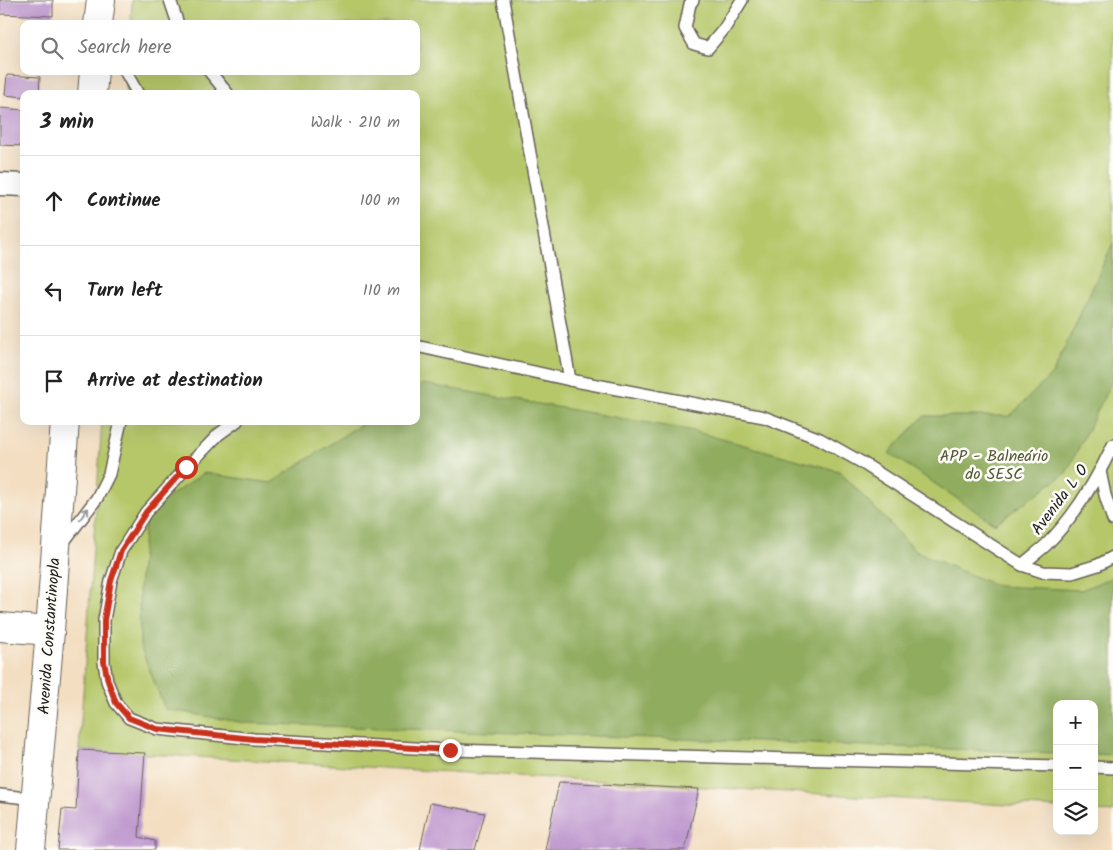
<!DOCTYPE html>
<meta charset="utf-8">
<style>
body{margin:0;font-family:Kalam,sans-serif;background:#f6f6f6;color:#222}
.controls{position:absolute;right:15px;bottom:15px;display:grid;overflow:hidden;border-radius:10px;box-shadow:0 5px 20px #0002}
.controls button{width:45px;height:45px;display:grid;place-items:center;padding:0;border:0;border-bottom:1px solid #e0e0e0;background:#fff;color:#222;font:25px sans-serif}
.stop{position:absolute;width:15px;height:15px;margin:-11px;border:4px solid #c8321e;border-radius:50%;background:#fff}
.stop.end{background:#c8321e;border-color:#fff;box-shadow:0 1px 5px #0008}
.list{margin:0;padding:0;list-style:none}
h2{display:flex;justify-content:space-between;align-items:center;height:65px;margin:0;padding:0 20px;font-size:21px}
h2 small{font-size:16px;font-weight:400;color:#767676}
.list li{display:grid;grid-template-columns:32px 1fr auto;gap:15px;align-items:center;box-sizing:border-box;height:90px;padding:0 20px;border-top:1px solid #e0e0e0}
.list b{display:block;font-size:19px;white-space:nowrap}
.list em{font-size:16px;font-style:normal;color:#767676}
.icon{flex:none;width:28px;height:28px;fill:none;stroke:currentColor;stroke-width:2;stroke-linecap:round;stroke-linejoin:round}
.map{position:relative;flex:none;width:1113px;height:850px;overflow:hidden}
.search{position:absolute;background:#fff;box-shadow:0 5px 20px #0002;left:20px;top:20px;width:400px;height:55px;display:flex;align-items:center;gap:12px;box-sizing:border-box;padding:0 18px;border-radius:10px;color:#767676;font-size:19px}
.panel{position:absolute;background:#fff;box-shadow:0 5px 20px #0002;left:20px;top:90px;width:400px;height:335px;border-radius:10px}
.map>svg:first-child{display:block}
.green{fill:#b6c76a;stroke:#697243}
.forest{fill:#90ac5e;stroke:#56643d}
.building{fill:#bb93cc}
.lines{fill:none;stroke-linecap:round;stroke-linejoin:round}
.service-casing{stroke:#676056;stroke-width:14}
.minor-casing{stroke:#676056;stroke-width:25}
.tertiary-casing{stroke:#676056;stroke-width:30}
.service{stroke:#fff;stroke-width:11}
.minor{stroke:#fff;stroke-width:22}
.tertiary{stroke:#fff;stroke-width:28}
.oneway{stroke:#999}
.route{stroke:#c8321e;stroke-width:6}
.labels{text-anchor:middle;stroke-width:5;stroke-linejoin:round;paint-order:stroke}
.park-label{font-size:16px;fill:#525837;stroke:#fdfcf7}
.street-label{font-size:16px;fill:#1c1c1c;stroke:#fdfcf7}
</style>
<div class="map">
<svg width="1113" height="850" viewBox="0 0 1113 850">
<rect width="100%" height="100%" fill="#fdfcf7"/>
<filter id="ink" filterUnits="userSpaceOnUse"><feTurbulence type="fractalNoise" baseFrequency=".02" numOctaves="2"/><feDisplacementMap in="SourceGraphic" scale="10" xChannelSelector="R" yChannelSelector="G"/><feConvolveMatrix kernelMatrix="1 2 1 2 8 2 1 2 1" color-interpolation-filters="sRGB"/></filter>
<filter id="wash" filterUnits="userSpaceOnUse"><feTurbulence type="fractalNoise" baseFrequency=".0096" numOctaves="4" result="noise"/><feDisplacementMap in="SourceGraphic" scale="20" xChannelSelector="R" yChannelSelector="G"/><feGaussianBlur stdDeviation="1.12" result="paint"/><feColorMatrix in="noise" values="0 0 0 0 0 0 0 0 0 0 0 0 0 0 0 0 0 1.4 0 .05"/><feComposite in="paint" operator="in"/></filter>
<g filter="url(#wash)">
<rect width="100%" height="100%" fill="#f3dec1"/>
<!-- green -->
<path class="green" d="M 132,0 L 1113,0 L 1113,812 L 1094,811 L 1094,704 L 1057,704 L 1057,808 L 79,750 L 102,421 L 416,421 L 416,94 L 126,94 L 127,71 L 416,71 L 416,24 L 131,24 Z"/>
<!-- forest -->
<g class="forest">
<path d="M 1113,243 L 1113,379 L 1066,473 L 995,524 L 889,453 L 924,416 L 1010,416 L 1053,373 Z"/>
<path d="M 423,384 L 689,430 L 839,471 L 917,552 L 997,586 L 1081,590 L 1113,577 L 1113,755 L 1094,754 L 1094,704 L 1057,704 L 1057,753 L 245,723 L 165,709 L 140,646 L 139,587 L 146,512 L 204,473 L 271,483 L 366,421 L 416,421 L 416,389 Z"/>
</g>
<g id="blocks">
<!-- building -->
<g class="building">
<path d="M 0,0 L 53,0 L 53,16 L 0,14 Z"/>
<path d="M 7,75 L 40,77 L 39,94 L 24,94 L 24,97 L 5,95 Z"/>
<path d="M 0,108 L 24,110 L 24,146 L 0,145 Z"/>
<path d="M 79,750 L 145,753 L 139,837 L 155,841 L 155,850 L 58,850 L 62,809 L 76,810 Z"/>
<path d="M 559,782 L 699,789 L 685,850 L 545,850 Z"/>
<path d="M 430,803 L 485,813 L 475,850 L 420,850 Z"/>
</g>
</g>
</g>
<g filter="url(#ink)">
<use href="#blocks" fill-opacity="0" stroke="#676056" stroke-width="1"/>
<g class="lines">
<defs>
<g id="service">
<path d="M 170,0 L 178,24"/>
<path d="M 503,0 L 570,380"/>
<path d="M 693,0 L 690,4 L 685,28 L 694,44 L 708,48 L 724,29 L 742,0"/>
<path d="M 125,71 L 138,94"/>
<path d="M 209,71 L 228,94"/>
<path d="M 416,346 L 570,380 L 764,417 L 820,439 L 861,462 L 1022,565 L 1043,572 L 1072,573 L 1098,565 L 1113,557"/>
<path d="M 237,421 L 219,434 L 187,467 L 146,512 L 121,551 L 111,581 L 104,620 L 104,662 L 107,681 L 116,703 L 129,718 L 157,729 L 254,739 L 450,750 L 1057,766"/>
<path d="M 1100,471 L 1105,495 L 1113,520"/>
<path d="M 62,544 L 97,498 L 109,474 L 121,421"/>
<path d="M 1022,565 C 1030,558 1038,552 1046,545 C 1075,516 1096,481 1113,445"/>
<path d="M 1094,767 L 1113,768"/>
<path d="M 0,795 L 35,799"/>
</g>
<path id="minor" d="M 0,184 L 24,185"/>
<g id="tertiary">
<path d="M 98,24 L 101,0"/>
<path d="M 92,94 L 94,71"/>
<path d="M 0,627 L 50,631"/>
<path d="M 31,850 L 50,631 L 65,421"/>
</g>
</defs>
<!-- service casing -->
<use href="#service" class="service-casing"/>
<!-- minor casing -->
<use href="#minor" class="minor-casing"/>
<!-- tertiary casing -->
<use href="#tertiary" class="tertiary-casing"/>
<!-- service -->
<use href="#service" class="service"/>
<!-- minor -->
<use href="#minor" class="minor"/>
<!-- tertiary -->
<use href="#tertiary" class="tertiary"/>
</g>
<!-- one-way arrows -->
<defs><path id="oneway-shaft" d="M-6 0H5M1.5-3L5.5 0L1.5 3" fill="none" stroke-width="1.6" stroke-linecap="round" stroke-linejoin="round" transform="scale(1.25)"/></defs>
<use class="oneway" href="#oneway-shaft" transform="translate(84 514) rotate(-53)"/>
</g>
<g class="lines" filter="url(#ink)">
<!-- route -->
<path class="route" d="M 186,467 L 146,512 L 121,551 L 111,581 L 104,620 L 104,662 L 108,681 L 116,703 L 129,718 L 157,729 L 254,739 L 450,750"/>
</g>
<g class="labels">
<!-- park labels -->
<g class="park-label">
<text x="994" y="461">APP - Balneário<tspan x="994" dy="18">do SESC</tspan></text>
</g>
<!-- street labels -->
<g class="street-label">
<text transform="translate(1059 499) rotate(-53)" y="6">Avenida L O</text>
<text transform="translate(48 636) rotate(-86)" y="6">Avenida Constantinopla</text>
</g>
</g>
</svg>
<div class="controls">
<button>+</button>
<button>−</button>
<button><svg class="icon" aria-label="layers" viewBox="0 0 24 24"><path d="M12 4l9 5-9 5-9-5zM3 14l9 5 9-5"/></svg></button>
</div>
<div class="stop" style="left:186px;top:467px"></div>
<div class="stop end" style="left:450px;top:750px"></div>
<div class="search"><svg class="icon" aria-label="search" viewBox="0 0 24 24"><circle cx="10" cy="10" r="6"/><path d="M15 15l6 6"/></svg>Search here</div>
<section class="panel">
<h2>3 min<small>Walk · 210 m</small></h2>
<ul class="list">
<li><svg class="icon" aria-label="ahead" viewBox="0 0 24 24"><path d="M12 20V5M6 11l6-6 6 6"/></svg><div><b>Continue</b></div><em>100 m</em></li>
<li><svg class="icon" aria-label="left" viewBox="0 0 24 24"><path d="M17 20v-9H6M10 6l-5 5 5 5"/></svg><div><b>Turn left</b></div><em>110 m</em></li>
<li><svg class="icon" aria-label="arrive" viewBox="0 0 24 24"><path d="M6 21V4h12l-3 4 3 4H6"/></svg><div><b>Arrive at destination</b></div></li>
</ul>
</section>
</div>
